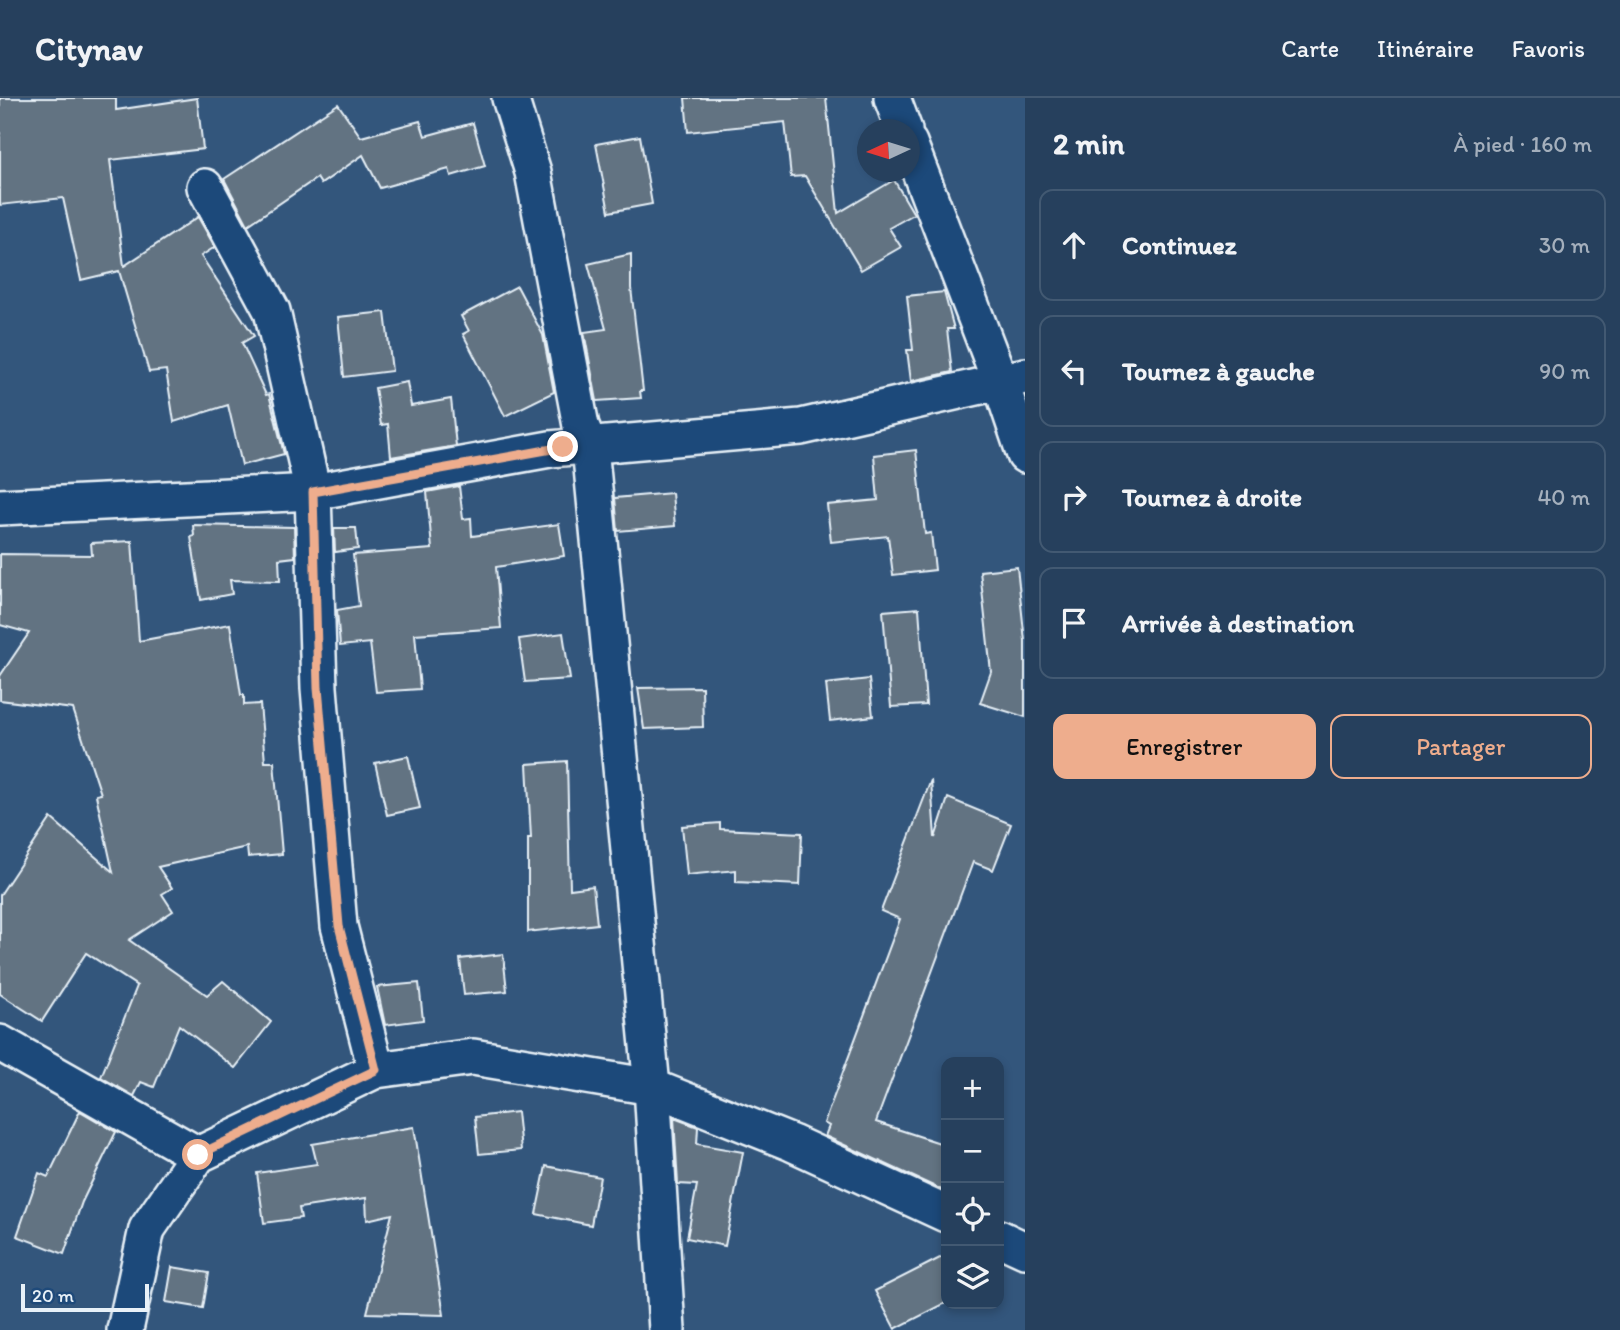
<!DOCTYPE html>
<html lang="fr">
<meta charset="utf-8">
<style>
body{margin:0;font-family:Itim,sans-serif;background:#2e4763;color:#f1f3f6}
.controls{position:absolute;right:21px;bottom:21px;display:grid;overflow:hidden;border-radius:14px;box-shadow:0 4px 10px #0003}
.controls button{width:63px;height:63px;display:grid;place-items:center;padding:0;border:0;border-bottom:2px solid #425972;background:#26405d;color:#f1f3f6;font:35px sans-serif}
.compass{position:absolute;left:857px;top:21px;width:63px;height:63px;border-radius:50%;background:#26405d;box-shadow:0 4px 10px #0003;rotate:266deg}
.scale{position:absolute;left:21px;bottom:18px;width:128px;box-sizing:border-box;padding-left:7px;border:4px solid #e8f1f8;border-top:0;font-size:19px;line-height:24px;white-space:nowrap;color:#e8f1f8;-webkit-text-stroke:5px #1f4a7a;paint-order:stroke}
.stop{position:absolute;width:21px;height:21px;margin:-16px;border:5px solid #eead8d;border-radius:50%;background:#fff}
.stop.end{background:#eead8d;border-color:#fff;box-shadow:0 2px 7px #0008}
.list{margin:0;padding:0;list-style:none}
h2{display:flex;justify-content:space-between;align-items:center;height:91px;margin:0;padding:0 28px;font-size:30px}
h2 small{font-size:23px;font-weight:400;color:#a4afbc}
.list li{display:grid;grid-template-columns:46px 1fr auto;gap:21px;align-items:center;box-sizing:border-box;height:112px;margin:0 14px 14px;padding:0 14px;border:2px solid #425972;border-radius:14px}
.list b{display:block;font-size:26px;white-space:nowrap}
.list em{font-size:23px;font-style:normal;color:#a4afbc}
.actions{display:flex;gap:14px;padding:21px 28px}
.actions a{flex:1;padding:16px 0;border:2px solid #eead8d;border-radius:14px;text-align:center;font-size:24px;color:#eead8d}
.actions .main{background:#eead8d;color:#111}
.icon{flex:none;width:38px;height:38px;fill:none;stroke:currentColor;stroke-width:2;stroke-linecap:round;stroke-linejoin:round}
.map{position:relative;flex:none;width:1025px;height:1232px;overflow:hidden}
header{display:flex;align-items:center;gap:42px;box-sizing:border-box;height:98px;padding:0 35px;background:#26405d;border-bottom:2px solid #425972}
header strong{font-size:33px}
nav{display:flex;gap:38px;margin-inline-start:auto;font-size:24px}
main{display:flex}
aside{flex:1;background:#26405d}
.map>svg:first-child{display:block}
.building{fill:#627382;stroke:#e8f1f8;stroke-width:2}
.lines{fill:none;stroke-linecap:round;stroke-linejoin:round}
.minor-casing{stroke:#e8f1f8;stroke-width:40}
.minor{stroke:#1f4a7a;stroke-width:35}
.route{stroke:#eead8d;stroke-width:9}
</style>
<header>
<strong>Citynav</strong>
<nav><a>Carte</a><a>Itinéraire</a><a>Favoris</a></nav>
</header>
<main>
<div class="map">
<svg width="1025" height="1232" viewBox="0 0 1025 1232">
<rect width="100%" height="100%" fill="#33567c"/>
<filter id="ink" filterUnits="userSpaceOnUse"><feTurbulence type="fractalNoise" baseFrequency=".0143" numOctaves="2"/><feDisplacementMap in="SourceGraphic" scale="14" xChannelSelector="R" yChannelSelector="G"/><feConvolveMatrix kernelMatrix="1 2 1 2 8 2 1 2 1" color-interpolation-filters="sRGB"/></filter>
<g filter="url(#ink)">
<!-- building -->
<g class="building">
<path d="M 0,0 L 116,0 L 116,12 L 197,0 L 203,51 L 110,62 L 124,168 L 198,119 L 215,149 L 201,158 L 254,238 L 242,245 L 266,297 L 269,296 L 284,356 L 242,367 L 228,307 L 174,324 L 166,272 L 149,274 L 119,173 L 81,182 L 63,100 L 0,107 Z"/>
<path d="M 685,0 L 826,0 L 838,115 L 894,82 L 914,116 L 889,130 L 901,149 L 861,172 L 805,78 L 791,79 L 785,24 L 688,34 Z"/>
<path d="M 338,6 L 361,39 L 420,23 L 425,38 L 473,25 L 485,68 L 451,78 L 449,71 L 380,90 L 363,57 L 321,86 L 317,80 L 248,127 L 224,81 Z"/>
<path d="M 640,38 L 652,106 L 609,114 L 596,46 Z"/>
<path d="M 631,156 L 631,190 L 643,293 L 640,293 L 641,300 L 597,303 L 584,234 L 606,231 L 588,166 Z"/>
<path d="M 517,188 L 543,237 L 554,294 L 505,318 L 463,236 L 469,233 L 461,218 Z"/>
<path d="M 944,194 L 954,231 L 947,231 L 952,274 L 911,283 L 907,252 L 913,252 L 907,198 Z"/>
<path d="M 385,214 L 392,273 L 344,279 L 338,219 Z"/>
<path d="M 407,284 L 411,308 L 451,301 L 456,348 L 391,359 L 388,326 L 381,327 L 375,290 Z"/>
<path d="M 916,352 L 925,436 L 931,435 L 935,472 L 893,477 L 888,438 L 831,444 L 827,407 L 878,402 L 874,357 Z"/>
<path d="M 459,388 L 463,421 L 471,420 L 472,438 L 559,426 L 564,458 L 496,469 L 501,530 L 415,536 L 420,591 L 376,594 L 370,545 L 340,548 L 337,512 L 359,508 L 353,457 L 432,451 L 427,394 Z"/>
<path d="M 672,395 L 675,428 L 618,433 L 615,400 Z"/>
<path d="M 193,427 L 294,429 L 295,459 L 279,461 L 280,483 L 230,482 L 232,496 L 201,502 L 191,439 L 194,438 Z"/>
<path d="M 334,430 L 356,430 L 358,451 L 335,454 Z"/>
<path d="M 132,443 L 139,543 L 230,526 L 241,597 L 244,597 L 244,607 L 260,606 L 265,664 L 274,664 L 282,756 L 248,759 L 247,749 L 158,769 L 172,790 L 162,796 L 173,813 L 129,842 L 207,897 L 223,883 L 271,924 L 235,970 L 179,927 L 154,989 L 141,984 L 134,998 L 101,979 L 137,888 L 86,855 L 42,923 L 0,896 L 0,797 L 51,720 L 113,774 L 96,697 L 101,696 L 73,611 L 0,602 L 0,578 L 29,535 L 0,527 L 0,456 L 92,457 L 91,445 Z"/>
<path d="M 1017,469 L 1025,543 L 1025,619 L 980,605 L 991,574 L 980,473 Z"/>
<path d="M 919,510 L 926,607 L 891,609 L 883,513 Z"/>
<path d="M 563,535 L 570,581 L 525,584 L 519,541 Z"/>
<path d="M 869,581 L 873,618 L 830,623 L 826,586 Z"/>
<path d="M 702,589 L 703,629 L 644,631 L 638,590 Z"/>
<path d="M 408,658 L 420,710 L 387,717 L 375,665 Z"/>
<path d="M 567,663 L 570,791 L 593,788 L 597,826 L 528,834 L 528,740 L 531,740 L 527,666 Z"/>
<path d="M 931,682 L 935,740 L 948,700 L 1011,726 L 993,772 L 973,764 L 876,1024 L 946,1047 L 944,1093 L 825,1038 L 829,1028 L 824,1025 L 900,821 L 881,813 Z"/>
<path d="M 720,725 L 720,731 L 802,735 L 800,787 L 736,784 L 736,772 L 687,777 L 682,728 Z"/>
<path d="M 503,856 L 507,893 L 464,897 L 460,861 Z"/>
<path d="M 419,885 L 423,922 L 385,927 L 377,889 Z"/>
<path d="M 80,1013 L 116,1034 L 82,1104 L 64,1156 L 17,1138 L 39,1075 L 48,1079 Z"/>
<path d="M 517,1014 L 521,1052 L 479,1056 L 475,1019 Z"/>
<path d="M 674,1020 L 698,1029 L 697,1046 L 743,1054 L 725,1148 L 687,1140 L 697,1087 L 678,1086 Z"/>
<path d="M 414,1029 L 444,1217 L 367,1215 L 392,1116 L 367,1122 L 366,1100 L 299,1110 L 301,1120 L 264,1125 L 257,1075 L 317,1066 L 312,1046 Z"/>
<path d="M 546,1068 L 600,1079 L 591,1127 L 536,1116 Z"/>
<path d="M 946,1157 L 946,1205 L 895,1231 L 875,1193 Z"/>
<path d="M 172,1169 L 209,1175 L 203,1210 L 166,1204 Z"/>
</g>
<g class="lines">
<defs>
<g id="minor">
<path d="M 510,0 L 533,74 L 581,328 L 590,349 L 652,989 L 667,1232"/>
<path d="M 892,0 L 904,32"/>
<path d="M 909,45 L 1000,283 L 1025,357"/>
<path d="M 205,89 L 272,213 L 313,394 L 319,590 L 339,828 L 376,972"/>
<path d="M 0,409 L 313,394 L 550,351 L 801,329 L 1025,278"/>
<path d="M 0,945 L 198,1057"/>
<path d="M 999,1140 L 1025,1152"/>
<path d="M 125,1232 L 147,1131 L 198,1057 L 376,972 L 473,959 L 652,989 L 792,1045 L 946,1116"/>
</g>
</defs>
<!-- minor casing -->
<use href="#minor" class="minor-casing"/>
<!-- minor -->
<use href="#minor" class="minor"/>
</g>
</g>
<g class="lines" filter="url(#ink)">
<!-- route -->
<path class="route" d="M 198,1057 L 376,972 L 339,828 L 318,590 L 313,394 L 563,349"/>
</g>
</svg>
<div class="controls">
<button>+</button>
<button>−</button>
<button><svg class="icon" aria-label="locate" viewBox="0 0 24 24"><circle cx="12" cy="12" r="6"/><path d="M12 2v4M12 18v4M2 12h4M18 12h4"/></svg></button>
<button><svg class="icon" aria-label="layers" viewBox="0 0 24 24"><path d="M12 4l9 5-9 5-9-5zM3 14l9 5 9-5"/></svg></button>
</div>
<svg class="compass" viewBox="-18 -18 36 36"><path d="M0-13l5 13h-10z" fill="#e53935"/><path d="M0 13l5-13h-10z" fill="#a4afbc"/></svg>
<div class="scale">20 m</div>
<div class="stop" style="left:198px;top:1057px"></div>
<div class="stop end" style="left:563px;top:349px"></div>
</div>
<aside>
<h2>2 min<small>À pied · 160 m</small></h2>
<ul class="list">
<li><svg class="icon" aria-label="ahead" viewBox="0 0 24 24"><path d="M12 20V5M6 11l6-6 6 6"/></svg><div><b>Continuez</b></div><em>30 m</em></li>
<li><svg class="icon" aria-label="left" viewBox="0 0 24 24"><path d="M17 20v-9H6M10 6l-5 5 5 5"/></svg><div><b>Tournez à gauche</b></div><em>90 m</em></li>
<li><svg class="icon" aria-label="right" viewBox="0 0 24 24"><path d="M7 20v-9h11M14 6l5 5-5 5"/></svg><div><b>Tournez à droite</b></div><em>40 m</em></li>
<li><svg class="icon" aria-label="arrive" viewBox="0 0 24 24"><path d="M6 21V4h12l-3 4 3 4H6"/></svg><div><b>Arrivée à destination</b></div></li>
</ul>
<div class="actions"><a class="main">Enregistrer</a><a>Partager</a></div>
</aside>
</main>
